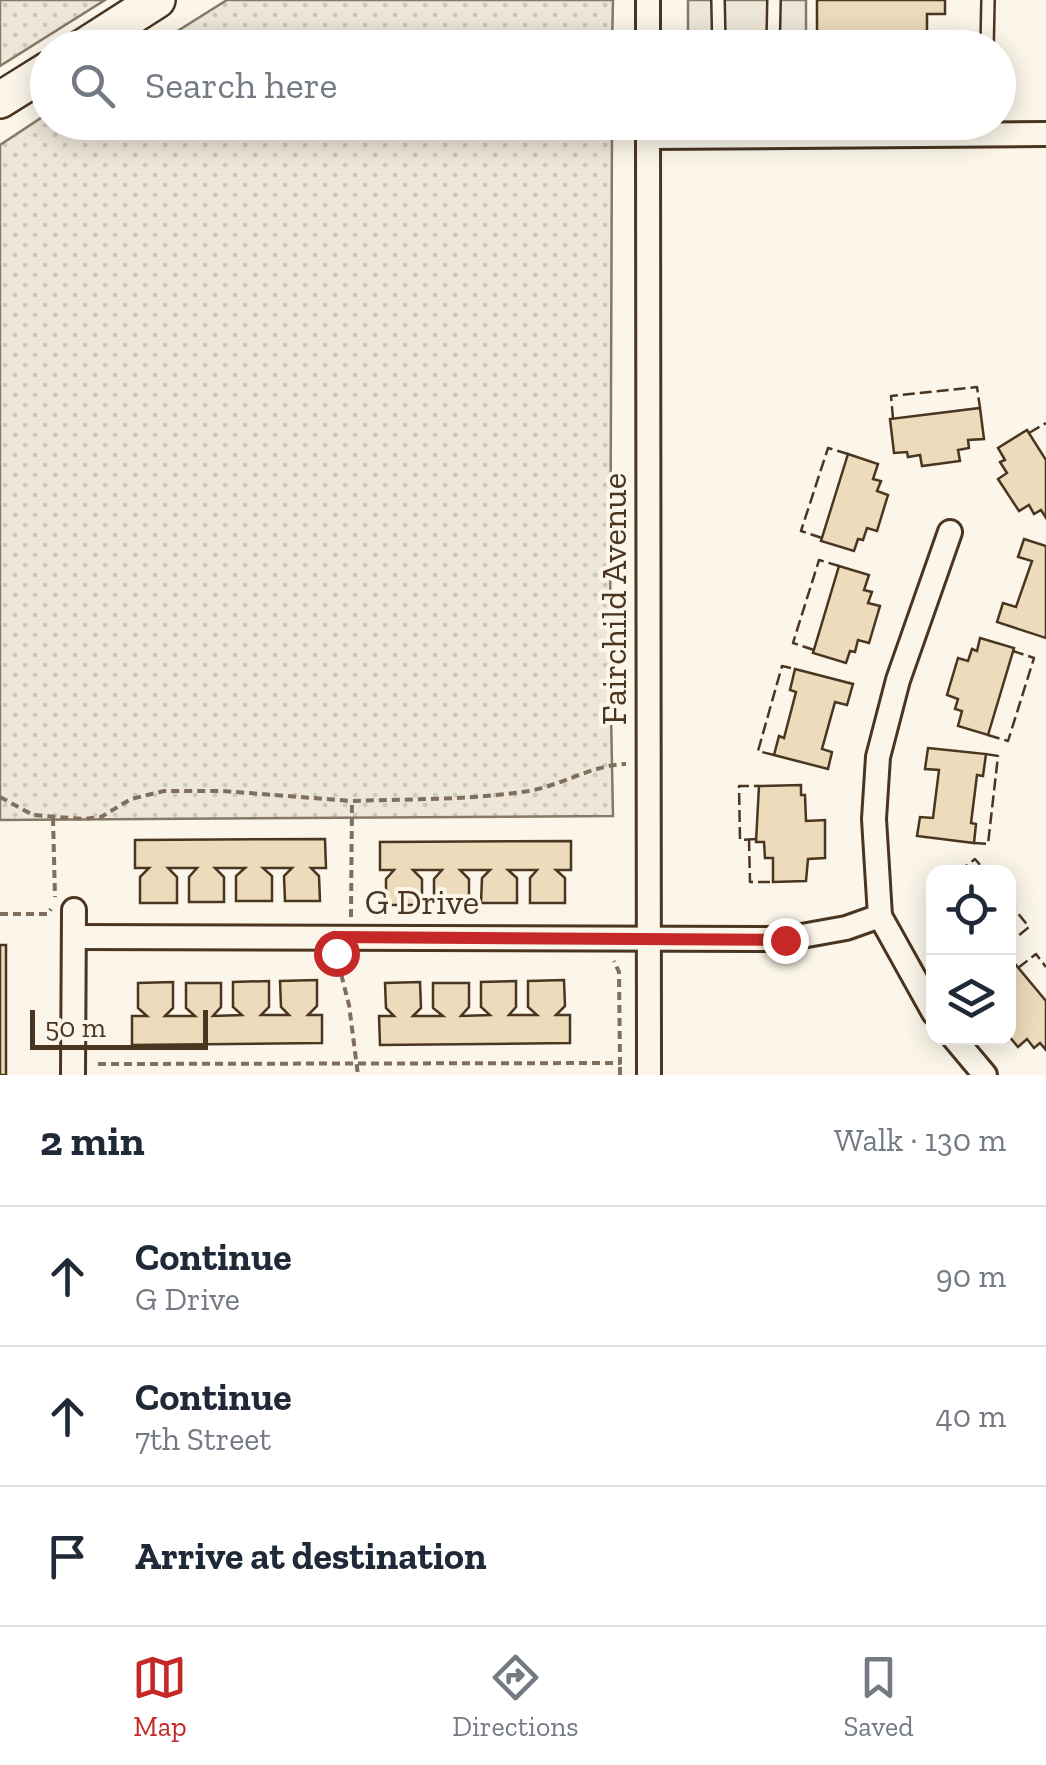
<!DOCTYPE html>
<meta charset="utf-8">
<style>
body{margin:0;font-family:"Zilla Slab",serif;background:#f6f6f7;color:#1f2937}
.controls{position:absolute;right:30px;bottom:30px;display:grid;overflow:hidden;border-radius:20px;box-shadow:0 5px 25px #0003}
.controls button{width:90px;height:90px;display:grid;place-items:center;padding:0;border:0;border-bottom:2px solid #e0e1e3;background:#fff;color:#1f2937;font:50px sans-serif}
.scale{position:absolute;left:30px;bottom:25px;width:178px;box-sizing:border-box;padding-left:10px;border:5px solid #4a3520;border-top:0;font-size:28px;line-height:35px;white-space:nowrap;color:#4a3520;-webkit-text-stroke:8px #fbf6e9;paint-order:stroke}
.stop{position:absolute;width:30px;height:30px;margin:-22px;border:8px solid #c62828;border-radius:50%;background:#fff}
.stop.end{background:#c62828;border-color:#fff;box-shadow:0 2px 10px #0008}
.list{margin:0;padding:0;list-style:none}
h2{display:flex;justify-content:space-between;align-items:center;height:130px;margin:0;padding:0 40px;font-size:42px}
h2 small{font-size:32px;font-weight:400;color:#747a83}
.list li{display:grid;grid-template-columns:65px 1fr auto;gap:30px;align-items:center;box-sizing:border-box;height:140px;padding:0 40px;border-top:2px solid #e0e1e3}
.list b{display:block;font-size:38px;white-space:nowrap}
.list p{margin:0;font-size:32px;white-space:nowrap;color:#747a83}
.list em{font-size:32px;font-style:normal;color:#747a83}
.icon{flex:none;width:55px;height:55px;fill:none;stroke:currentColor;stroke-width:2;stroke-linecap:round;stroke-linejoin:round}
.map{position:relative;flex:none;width:1046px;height:1075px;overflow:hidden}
.search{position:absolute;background:#fff;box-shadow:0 5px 25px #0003;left:30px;right:30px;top:30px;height:110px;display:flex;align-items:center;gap:25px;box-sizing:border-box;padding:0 35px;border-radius:55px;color:#747a83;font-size:38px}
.sheet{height:550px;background:#fff}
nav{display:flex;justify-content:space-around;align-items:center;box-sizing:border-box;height:140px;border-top:2px solid #e0e1e3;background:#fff;font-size:28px;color:#747a83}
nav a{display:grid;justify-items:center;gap:5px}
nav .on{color:#c62828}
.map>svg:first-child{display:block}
.green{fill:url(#green-dots);stroke:#887966;stroke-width:2.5}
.parking{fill:#ede7d9;stroke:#887966;stroke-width:2.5}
.building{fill:#ecdcbc;stroke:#4a3520;stroke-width:2.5}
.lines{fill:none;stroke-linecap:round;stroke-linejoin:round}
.lane-casing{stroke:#4a3520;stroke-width:16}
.street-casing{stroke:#4a3520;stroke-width:28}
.primary-casing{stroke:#4a3520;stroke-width:40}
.path{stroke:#7f6f5c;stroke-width:4;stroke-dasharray:8 5;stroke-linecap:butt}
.lane{stroke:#fbf6e9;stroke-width:11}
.street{stroke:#fbf6e9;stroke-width:22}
.primary{stroke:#fbf6e9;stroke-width:35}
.fence{stroke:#4a3520;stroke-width:2.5;stroke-dasharray:12 5;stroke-linecap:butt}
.route{stroke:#c62828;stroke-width:12}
.labels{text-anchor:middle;stroke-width:8;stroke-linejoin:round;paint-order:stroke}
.street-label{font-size:35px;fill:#4a3520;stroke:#fbf6e9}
</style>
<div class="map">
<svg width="1046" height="1075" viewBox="0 0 1046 1075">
<defs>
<pattern id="green-dots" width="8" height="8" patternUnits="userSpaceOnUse" patternTransform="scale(2.5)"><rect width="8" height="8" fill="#ede6d9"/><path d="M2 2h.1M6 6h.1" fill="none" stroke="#cdc6ba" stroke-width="1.8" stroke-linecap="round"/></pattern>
</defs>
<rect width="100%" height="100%" fill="#fbf6e9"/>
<!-- green -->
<g class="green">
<path d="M 0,0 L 105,0 L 0,66 Z"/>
<path d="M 227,0 L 613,0 L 612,47 L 152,47 Z"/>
<path d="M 47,114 L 48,122 L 612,123 L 610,663 L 613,816 L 0,820 L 0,145 Z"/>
</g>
<!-- parking -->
<rect class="parking" x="688" y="0" width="118" height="47"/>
<!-- building -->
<g class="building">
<path d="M 817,0 L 945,0 L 945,14 L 927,14 L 927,48 L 817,48 Z"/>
<path d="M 980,408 L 984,439 L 968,440 L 969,448 L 958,450 L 960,461 L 922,466 L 920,455 L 908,457 L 907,452 L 894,453 L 890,419 Z"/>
<path d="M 1027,430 L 1046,460 L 1046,518 L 1041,510 L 1034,514 L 1029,505 L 1019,511 L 998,479 L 1007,473 L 1000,462 L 1005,460 L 998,448 Z"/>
<path d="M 848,454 L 878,464 L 873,479 L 881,481 L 877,491 L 888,495 L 877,531 L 867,528 L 863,540 L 858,539 L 854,551 L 821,541 Z"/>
<path d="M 1024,539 L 1046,546 L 1046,638 L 997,622 L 1003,603 L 1016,607 L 1032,561 L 1018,557 Z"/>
<path d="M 839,566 L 869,575 L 864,590 L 872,592 L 868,603 L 880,606 L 869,643 L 858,640 L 855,652 L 850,651 L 846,663 L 813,653 Z"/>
<path d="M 980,638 L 1014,648 L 988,735 L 958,726 L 962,711 L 955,709 L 958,699 L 947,695 L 958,658 L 968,661 L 972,649 L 977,651 Z"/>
<path d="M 795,669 L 853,684 L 847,705 L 835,702 L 822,749 L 832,752 L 828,769 L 774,755 L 779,736 L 784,738 L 796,692 L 790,690 Z"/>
<path d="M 928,748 L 986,754 L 983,776 L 977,775 L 971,823 L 976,824 L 974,843 L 917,836 L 920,817 L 933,818 L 939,770 L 925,769 Z"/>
<path d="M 801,785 L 801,795 L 805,795 L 806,821 L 825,820 L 825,858 L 808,859 L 806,881 L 773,882 L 773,858 L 765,858 L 764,842 L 756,842 L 759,786 Z"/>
<path d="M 325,839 L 326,868 L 311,868 L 319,876 L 320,901 L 285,901 L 284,876 L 292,868 L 263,868 L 272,876 L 272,901 L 236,901 L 236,876 L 245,868 L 215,868 L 224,877 L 224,902 L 189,902 L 189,877 L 197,868 L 168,868 L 177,877 L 177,903 L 140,903 L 140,877 L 149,868 L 135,868 L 135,840 Z"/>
<path d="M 571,841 L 571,870 L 556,870 L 565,878 L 565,903 L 530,903 L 530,878 L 537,870 L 508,870 L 517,878 L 517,903 L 481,903 L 482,878 L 490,870 L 460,870 L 469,879 L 469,904 L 434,904 L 434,879 L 442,870 L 413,870 L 422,879 L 422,905 L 386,905 L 386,879 L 394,870 L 380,870 L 380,842 Z"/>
<rect x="0" y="945" width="6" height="130"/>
<path d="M 1016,965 L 1046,1001 L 1046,1050 L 1040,1043 L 1034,1048 L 1027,1039 L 1018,1047 L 1008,1035 L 1008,971 Z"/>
<path d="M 317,980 L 317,1006 L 308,1015 L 322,1015 L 322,1043 L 132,1045 L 132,1016 L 147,1016 L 138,1008 L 138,983 L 173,982 L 173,1008 L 165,1016 L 195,1016 L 186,1008 L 186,983 L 221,983 L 221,1007 L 213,1016 L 242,1015 L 233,1007 L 233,982 L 269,981 L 269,1007 L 261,1015 L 289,1015 L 281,1007 L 280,981 Z"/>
<path d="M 564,980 L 565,1006 L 556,1015 L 570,1015 L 570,1043 L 380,1045 L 379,1016 L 394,1016 L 386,1008 L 385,983 L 420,982 L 421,1008 L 413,1016 L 443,1016 L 433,1008 L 433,983 L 469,983 L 469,1007 L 461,1016 L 490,1015 L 481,1007 L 481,982 L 516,981 L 516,1007 L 509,1015 L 537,1015 L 528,1007 L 528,981 Z"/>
</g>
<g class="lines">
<defs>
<g id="lane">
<path d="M 718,0 L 719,48"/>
<path d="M 773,48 L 774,0"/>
<path d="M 987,48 L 988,0"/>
</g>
<g id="street">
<path d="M 648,0 L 648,48"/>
<path d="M 648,122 L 649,1075"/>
<path d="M 648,137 L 1046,134"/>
<path d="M 74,937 L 785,939 L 846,928 L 880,916"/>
<path d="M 934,1013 L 880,916 L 874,819 L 878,757 L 898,680 L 950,532"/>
<path d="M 954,1038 L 985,1075"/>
<path d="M 73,1075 L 74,910"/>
</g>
<g id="primary">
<path d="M 82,48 L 157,0"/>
<path d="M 0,100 L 48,70"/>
</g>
</defs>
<!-- lane casing -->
<use href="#lane" class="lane-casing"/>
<!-- street casing -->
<use href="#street" class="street-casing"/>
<!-- primary casing -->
<use href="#primary" class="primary-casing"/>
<!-- path -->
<g class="path">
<path d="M 0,797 L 33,815 L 84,819 L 101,817 L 131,799 L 164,791 L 222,791 L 352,801"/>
<path d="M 53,818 L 55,897"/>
<path d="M 0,914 L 48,914 L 51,909"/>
<path d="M 351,917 L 352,801 C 408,799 466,800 522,792 C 558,788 590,765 626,764"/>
<path d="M 338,962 L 349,1005 L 358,1075"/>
<path d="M 98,1064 L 620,1063 L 619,972 L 614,961"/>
<path d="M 620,1075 L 620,1063"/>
</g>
<!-- lane -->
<use href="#lane" class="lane"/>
<!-- street -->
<use href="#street" class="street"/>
<!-- primary -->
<use href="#primary" class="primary"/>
<!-- fence -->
<g class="fence">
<path d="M 893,418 L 891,396 L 977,387 L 980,408"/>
<path d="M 1029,433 L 1046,423"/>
<path d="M 822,538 L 801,531 L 828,448 L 848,454"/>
<path d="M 814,650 L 793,643 L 819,560 L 839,566"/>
<path d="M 988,735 L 1008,741 L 1034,658 L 1013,651"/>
<path d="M 774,755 L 758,751 L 782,666 L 795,669"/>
<path d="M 749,839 L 750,882 L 773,882"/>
<path d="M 756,839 L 740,840 L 739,786 L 759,786"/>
<path d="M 974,843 L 988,844 L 998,756 L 986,754"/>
<path d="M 958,872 L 975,859 L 986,872"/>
<path d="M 1008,901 L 1029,927 L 1013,940"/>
<path d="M 1018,968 L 1036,954 L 1046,967"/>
</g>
</g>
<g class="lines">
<!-- route -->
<path class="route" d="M 336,953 L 334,937 L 785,940"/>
</g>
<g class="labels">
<!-- street labels -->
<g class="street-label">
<text transform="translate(614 599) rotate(-90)" y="12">Fairchild Avenue</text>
<text x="422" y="914">G Drive</text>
</g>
</g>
</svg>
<div class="controls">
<button><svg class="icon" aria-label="locate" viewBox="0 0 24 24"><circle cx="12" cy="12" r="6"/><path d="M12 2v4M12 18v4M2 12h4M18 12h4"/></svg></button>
<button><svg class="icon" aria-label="layers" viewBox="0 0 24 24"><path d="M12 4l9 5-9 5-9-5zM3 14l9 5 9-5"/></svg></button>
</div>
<div class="scale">50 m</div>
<div class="stop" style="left:336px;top:953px"></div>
<div class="stop end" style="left:785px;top:940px"></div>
<div class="search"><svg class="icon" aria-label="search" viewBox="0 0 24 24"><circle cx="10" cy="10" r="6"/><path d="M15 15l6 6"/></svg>Search here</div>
</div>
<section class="sheet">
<h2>2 min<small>Walk · 130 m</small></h2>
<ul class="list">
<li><svg class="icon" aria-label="ahead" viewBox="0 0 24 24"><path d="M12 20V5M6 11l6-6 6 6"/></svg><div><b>Continue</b><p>G Drive</p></div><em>90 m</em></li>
<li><svg class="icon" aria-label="ahead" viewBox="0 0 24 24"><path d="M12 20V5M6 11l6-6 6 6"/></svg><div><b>Continue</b><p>7th Street</p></div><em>40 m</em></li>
<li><svg class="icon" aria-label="arrive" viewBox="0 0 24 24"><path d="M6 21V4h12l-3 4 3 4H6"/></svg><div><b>Arrive at destination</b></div></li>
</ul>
</section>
<nav>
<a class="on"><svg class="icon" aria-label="map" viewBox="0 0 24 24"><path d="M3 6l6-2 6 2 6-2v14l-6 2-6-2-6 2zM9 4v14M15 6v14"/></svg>Map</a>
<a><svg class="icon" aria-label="directions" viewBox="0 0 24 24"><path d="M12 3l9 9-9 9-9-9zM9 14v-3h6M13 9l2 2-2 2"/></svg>Directions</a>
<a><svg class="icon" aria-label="saved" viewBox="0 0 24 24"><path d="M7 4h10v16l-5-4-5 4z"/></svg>Saved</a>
</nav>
